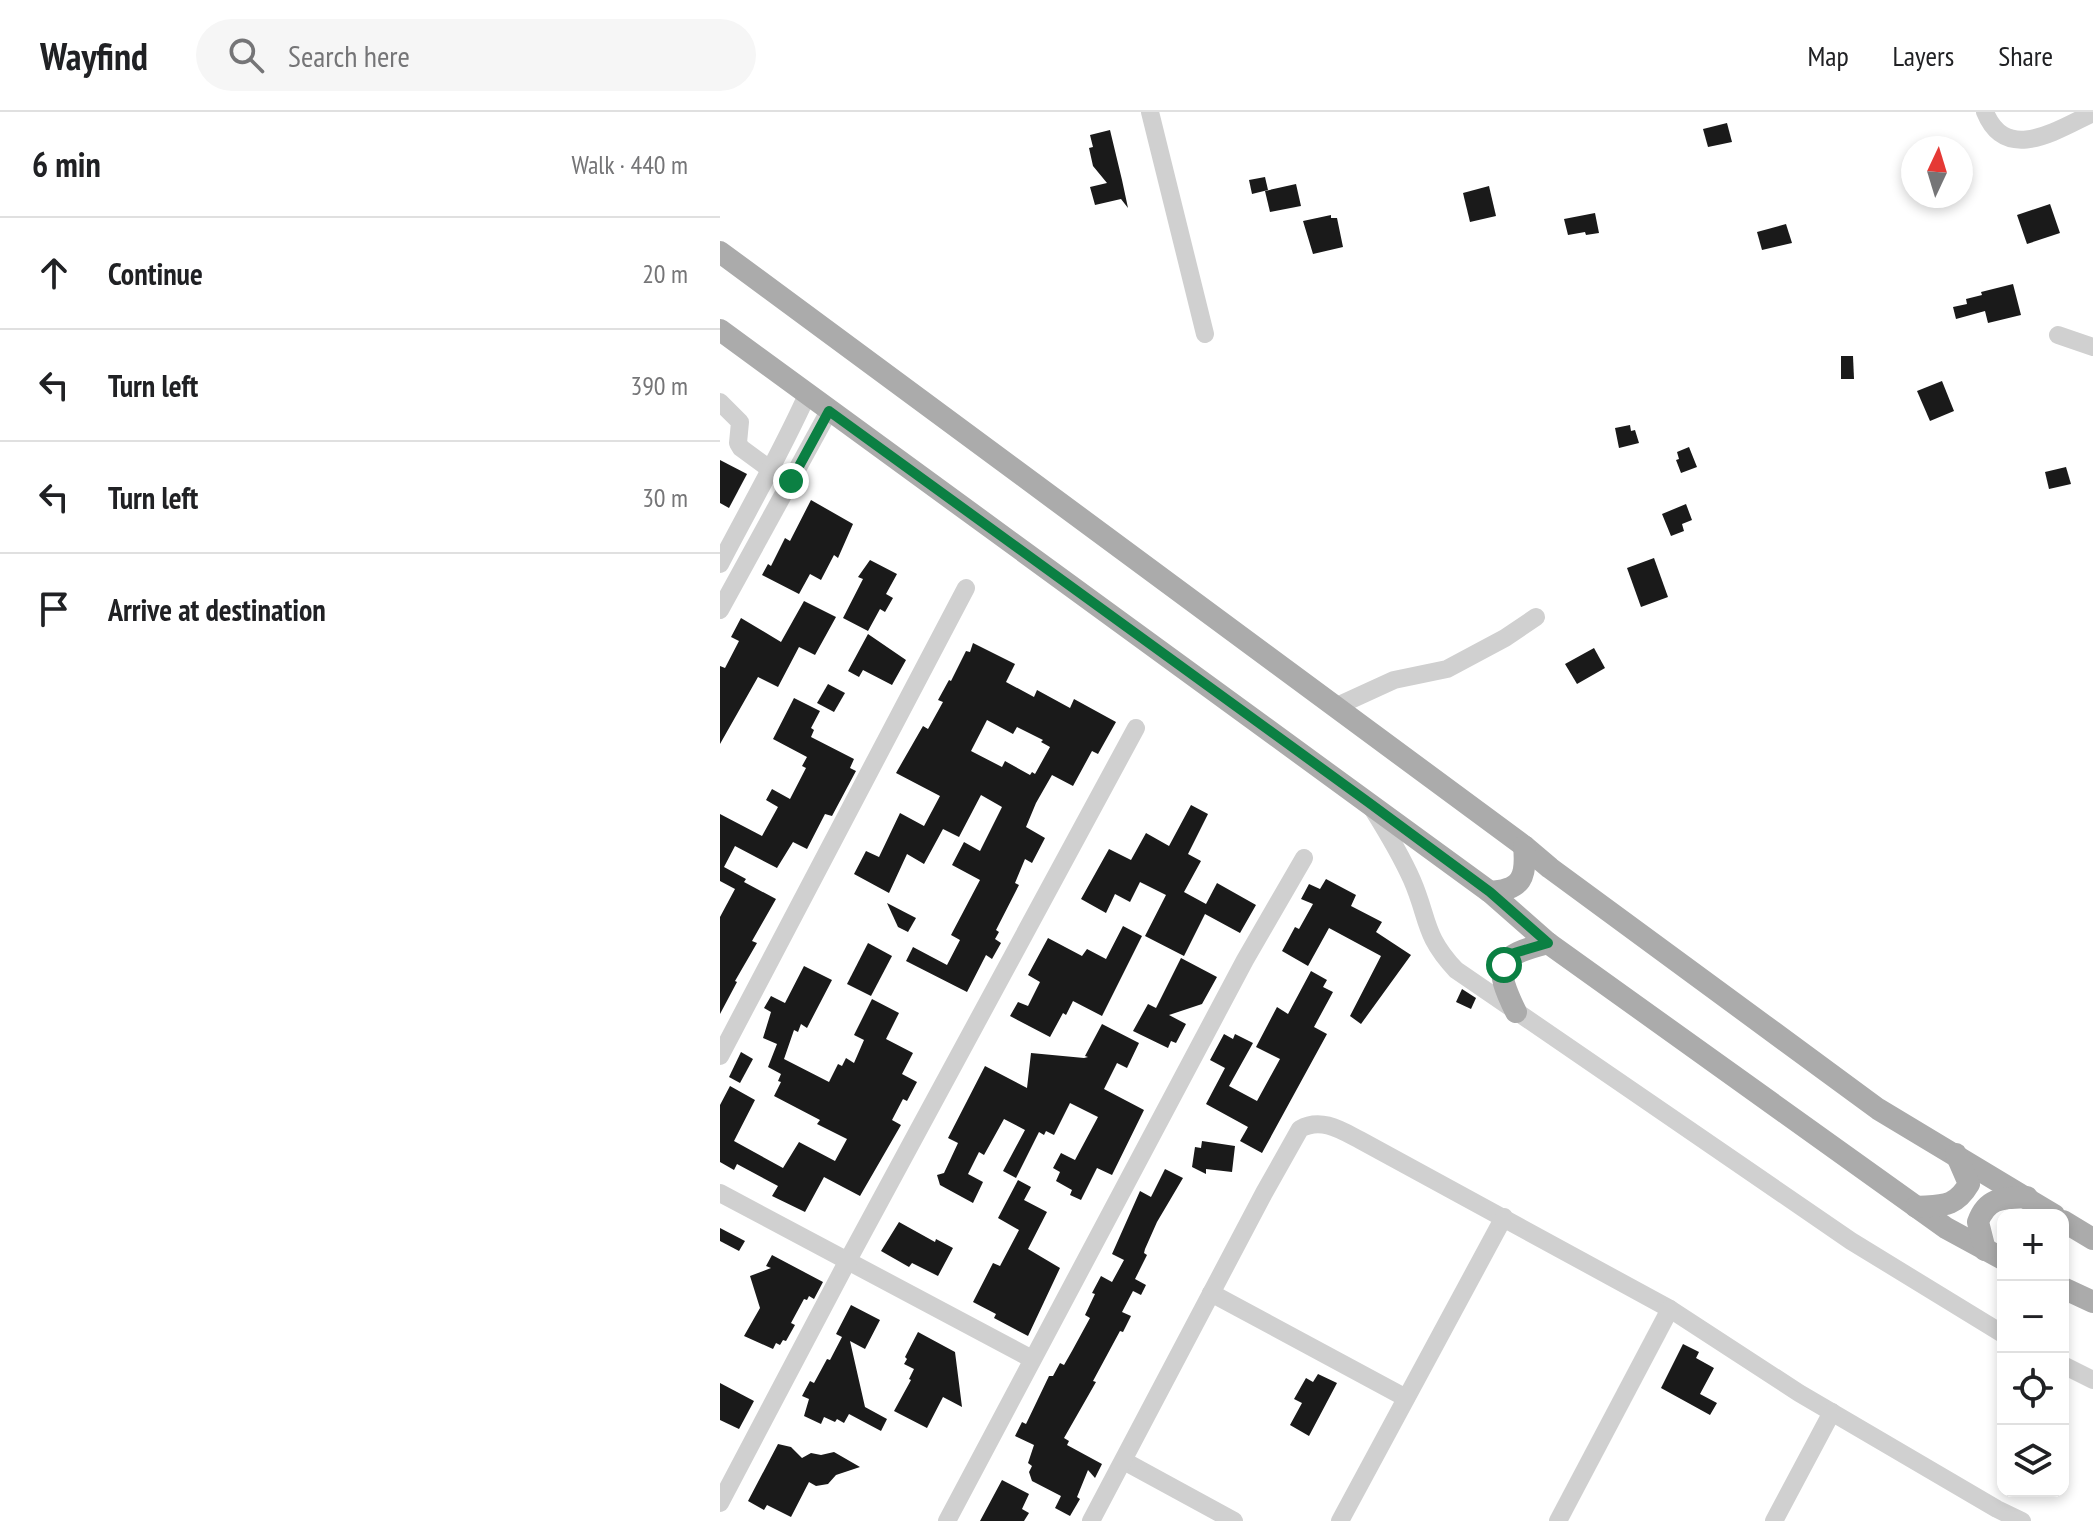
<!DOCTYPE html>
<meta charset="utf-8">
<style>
body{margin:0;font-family:"PT Sans Narrow",sans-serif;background:#f6f6f6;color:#202124}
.controls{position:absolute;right:24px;bottom:24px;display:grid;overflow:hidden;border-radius:16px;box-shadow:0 4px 12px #0003}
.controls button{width:72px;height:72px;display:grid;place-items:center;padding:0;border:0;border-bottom:2px solid #e0e0e0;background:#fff;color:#202124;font:40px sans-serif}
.compass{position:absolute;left:1181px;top:24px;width:72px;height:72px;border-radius:50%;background:#fff;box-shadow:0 4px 12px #0003;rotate:4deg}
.stop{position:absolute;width:24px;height:24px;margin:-18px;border:6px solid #0b8043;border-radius:50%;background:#fff}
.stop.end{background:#0b8043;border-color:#fff;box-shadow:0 2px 8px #0008}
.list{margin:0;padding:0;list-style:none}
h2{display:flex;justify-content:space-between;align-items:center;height:104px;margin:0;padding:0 32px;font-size:34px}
h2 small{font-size:26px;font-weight:400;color:#757577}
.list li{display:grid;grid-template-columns:52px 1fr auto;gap:24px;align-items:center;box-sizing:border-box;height:112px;padding:0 32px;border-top:2px solid #e0e0e0}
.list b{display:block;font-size:30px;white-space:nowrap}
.list em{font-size:26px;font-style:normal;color:#757577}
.icon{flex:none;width:44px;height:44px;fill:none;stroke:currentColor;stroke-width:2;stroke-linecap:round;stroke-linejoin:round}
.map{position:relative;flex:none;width:1373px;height:1409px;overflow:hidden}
header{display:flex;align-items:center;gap:48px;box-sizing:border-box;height:112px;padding:0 40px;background:#fff;border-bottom:2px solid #e0e0e0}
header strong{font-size:38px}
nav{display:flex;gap:44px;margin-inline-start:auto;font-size:28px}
.search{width:560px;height:72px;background:#f6f6f6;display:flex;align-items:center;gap:20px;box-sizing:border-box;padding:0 28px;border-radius:44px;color:#757577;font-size:30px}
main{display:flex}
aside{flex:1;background:#fff}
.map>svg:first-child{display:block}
.building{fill:#1a1a1a;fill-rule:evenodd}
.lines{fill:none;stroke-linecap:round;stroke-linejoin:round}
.minor{stroke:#d0d0d0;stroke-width:18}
.major{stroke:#ababab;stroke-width:22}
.route{stroke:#0b8043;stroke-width:10}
</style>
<header>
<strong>Wayfind</strong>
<div class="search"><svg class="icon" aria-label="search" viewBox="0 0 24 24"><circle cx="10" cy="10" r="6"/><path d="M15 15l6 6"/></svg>Search here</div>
<nav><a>Map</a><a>Layers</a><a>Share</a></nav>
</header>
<main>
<aside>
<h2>6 min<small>Walk · 440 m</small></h2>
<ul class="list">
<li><svg class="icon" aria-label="ahead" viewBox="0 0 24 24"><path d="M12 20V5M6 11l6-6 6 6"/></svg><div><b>Continue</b></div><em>20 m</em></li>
<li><svg class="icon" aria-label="left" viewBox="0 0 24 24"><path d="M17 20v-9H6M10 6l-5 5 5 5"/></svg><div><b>Turn left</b></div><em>390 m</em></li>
<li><svg class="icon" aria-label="left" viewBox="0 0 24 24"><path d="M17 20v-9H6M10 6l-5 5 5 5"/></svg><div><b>Turn left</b></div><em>30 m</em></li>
<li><svg class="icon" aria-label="arrive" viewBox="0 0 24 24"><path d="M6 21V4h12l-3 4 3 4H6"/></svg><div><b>Arrive at destination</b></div></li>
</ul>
</aside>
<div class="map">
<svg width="1373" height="1409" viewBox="0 0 1373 1409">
<rect width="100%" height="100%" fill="#fff"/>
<!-- building -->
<g class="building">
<path d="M 1007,11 L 1012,30 L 988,35 L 983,17 Z"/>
<path d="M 390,18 L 402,68 L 408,96 L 401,87 L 375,93 L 370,75 L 387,71 L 373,54 L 369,36 L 373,35 L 370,23 Z"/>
<path d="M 545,65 L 548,78 L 532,82 L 529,68 Z"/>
<path d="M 576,72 L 581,94 L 550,100 L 545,79 Z"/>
<path d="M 769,74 L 776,104 L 750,110 L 743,81 Z"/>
<path d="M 1330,92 L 1340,121 L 1307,132 L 1297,103 Z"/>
<path d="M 875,101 L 879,121 L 866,123 L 865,120 L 848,123 L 844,107 Z"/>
<path d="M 611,103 L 611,106 L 617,106 L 623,135 L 593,142 L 583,109 Z"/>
<path d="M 1066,112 L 1072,131 L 1042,138 L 1037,120 Z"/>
<path d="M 1293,172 L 1301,203 L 1268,211 L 1265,199 L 1236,207 L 1233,195 L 1247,192 L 1246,187 L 1262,183 L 1261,180 Z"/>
<path d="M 1121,244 L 1133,244 L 1134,267 L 1121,267 Z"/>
<path d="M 1222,269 L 1234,299 L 1210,309 L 1197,279 Z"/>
<path d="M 910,313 L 911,319 L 915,318 L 919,331 L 899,336 L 895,316 Z"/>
<path d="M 969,335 L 977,355 L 961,361 L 956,348 L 959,347 L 957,340 Z"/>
<path d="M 0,348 L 27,362 L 9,396 L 0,391 Z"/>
<path d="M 1346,355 L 1351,372 L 1329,377 L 1325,360 Z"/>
<path d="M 91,388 L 133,412 L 118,446 L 114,443 L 101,468 L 90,462 L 79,482 L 42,463 L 48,452 L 51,454 L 65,426 L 70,429 Z"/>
<path d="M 966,392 L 972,408 L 962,412 L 964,419 L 951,424 L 942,402 Z"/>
<path d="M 934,446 L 948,485 L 921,495 L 907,456 Z"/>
<path d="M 150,448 L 177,462 L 166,482 L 173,486 L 165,500 L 160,497 L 148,519 L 123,506 L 143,467 L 138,465 Z"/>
<path d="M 84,489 L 116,505 L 95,543 L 79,535 L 58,575 L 38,565 L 0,632 L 0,554 L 5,556 L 19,529 L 11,525 L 21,506 L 61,530 Z"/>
<path d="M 148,522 L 186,548 L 172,573 L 143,558 L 139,565 L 128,559 Z"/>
<path d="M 253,531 L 295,552 L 286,570 L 314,585 L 317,578 L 350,596 L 354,587 L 396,610 L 378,642 L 372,639 L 353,674 L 332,663 L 316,691 L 306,715 L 325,726 L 312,751 L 305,747 L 295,771 L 299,773 L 276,818 L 279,820 L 275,827 L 281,831 L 272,847 L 266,843 L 247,880 L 186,849 L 193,835 L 227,853 L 240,828 L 231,823 L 260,768 L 232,753 L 244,730 L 260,739 L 282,695 L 261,683 L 239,725 L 223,717 L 204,752 L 187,742 L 169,781 L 134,762 L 146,739 L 159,745 L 180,701 L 204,714 L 220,684 L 176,661 L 203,614 L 208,617 L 223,590 L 218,588 L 229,568 L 231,569 L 246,539 L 250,540 ZM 267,608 L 293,622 L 297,615 L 323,628 L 321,630 L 330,635 L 315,662 L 312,660 L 310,663 L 285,649 L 282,655 L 251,639 Z"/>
<path d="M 874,536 L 885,556 L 857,572 L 845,552 Z"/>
<path d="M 108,572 L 125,581 L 114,600 L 97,591 Z"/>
<path d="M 74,586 L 100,599 L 91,616 L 94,618 L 91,625 L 134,647 L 130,656 L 136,659 L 112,704 L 105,702 L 87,737 L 73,730 L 57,756 L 15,734 L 4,755 L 26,767 L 24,770 L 56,787 L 32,829 L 37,831 L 15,869 L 17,870 L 0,902 L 0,805 L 15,777 L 0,769 L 0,702 L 42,724 L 58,695 L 46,688 L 52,677 L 70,687 L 86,656 L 82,654 L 87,645 L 53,627 Z"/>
<path d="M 471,693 L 488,702 L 468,742 L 481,749 L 464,780 L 486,792 L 497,771 L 536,793 L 520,821 L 485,802 L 464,844 L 425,824 L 446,783 L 420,770 L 410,790 L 395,782 L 386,801 L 361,787 L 389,737 L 411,748 L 426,721 L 449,734 Z"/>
<path d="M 606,767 L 636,783 L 631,794 L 662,810 L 656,820 L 691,843 L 641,912 L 630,904 L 661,844 L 609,816 L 588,854 L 562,839 L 575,815 L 579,817 L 593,792 L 581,787 L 589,772 L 600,777 Z"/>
<path d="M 167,791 L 196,806 L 188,820 L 178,815 Z"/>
<path d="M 403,814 L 422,824 L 382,904 L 353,889 L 346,903 L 343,901 L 330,925 L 290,904 L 298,890 L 308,894 L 320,870 L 308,863 L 328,826 L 362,844 L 367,837 L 386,847 Z"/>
<path d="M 148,831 L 172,844 L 151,884 L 127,872 Z"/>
<path d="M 461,846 L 497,865 L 482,892 L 449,903 L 466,912 L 456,931 L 451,929 L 448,936 L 413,919 L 428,892 L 436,896 Z"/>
<path d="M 84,854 L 112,868 L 87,916 L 81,912 L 78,920 L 74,918 L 64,947 L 109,970 L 118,952 L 122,954 L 126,946 L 134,951 L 144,928 L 134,923 L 152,887 L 179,901 L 166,927 L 193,941 L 182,962 L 197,970 L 187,989 L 183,987 L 172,1008 L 181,1013 L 140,1084 L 104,1065 L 85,1100 L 52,1084 L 58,1074 L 17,1052 L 14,1058 L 0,1050 L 0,993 L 10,974 L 35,988 L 14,1029 L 63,1056 L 79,1030 L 115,1049 L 127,1027 L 97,1012 L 100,1008 L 54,984 L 61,970 L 58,969 L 61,962 L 48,955 L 57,932 L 43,926 L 51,900 L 44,896 L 51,884 L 65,891 Z"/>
<path d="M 591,859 L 607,868 L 603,875 L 613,880 L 594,915 L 607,922 L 542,1041 L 520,1029 L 528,1015 L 486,992 L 505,956 L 490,948 L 504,922 L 513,927 L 515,922 L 533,931 L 509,974 L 537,989 L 560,947 L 536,935 L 557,895 L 568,902 Z"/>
<path d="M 742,877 L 756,886 L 751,897 L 736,890 Z"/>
<path d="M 382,912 L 419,931 L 407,956 L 397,951 L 384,977 L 424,998 L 392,1063 L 377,1056 L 361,1088 L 350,1083 L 352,1078 L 336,1069 L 340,1060 L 333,1056 L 341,1041 L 355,1048 L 378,1005 L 350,991 L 334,1023 L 326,1019 L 324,1023 L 319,1020 L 296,1066 L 283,1059 L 305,1018 L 284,1007 L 264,1043 L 259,1040 L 248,1062 L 263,1070 L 253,1091 L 220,1073 L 217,1063 L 224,1061 L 238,1031 L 228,1026 L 265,954 L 307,976 L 311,941 L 364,946 L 368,945 L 365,944 Z"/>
<path d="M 21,940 L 33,947 L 20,971 L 9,965 Z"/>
<path d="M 482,1029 L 515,1034 L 512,1060 L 486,1057 L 486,1062 L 472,1055 L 475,1035 L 481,1036 Z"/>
<path d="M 445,1057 L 463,1066 L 437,1110 L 425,1137 L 424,1141 L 427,1143 L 415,1167 L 426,1173 L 421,1183 L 413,1179 L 402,1200 L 411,1204 L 403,1220 L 400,1219 L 373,1269 L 376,1270 L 344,1326 L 349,1329 L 347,1333 L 382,1352 L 375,1366 L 368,1358 L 357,1385 L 360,1387 L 350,1404 L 335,1396 L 341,1384 L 312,1369 L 309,1360 L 312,1354 L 308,1351 L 314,1333 L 295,1324 L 302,1310 L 306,1312 L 329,1264 L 333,1264 L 340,1251 L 344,1253 L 352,1239 L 370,1206 L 365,1203 L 375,1182 L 372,1181 L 381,1164 L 392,1170 L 404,1148 L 392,1142 L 420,1079 L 431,1085 Z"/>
<path d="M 298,1068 L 311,1075 L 304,1088 L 327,1100 L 308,1137 L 340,1156 L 308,1224 L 274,1206 L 276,1202 L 253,1190 L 273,1151 L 280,1154 L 299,1118 L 278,1106 Z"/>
<path d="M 179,1110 L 215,1130 L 216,1127 L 233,1136 L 218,1164 L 192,1151 L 189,1155 L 161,1139 Z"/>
<path d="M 0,1116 L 25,1129 L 19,1139 L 0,1129 Z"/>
<path d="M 52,1143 L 103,1170 L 94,1187 L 89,1184 L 87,1188 L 84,1187 L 71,1211 L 75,1213 L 66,1229 L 63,1228 L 60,1233 L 56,1231 L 53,1237 L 24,1224 L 40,1196 L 30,1164 L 51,1156 L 46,1154 Z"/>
<path d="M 131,1193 L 160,1208 L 145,1237 L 130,1229 L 145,1295 L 167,1307 L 161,1319 L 129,1302 L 124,1311 L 117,1307 L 115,1310 L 104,1305 L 101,1312 L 84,1304 L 89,1287 L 82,1284 L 90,1269 L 94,1271 L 107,1247 L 110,1248 L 122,1225 L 116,1222 Z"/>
<path d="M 198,1220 L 235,1240 L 242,1295 L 223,1285 L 207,1316 L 174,1299 L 191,1268 L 189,1267 L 194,1257 L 184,1252 L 187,1247 L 185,1245 Z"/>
<path d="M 963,1232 L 979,1240 L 976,1246 L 994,1256 L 980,1282 L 997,1291 L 990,1303 L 941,1276 Z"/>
<path d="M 598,1262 L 617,1271 L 589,1324 L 570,1313 L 582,1291 L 574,1287 L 586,1266 L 593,1270 Z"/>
<path d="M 0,1271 L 34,1289 L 19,1317 L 0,1308 Z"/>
<path d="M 58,1332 L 71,1335 L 82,1346 L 91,1341 L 101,1343 L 114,1340 L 140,1355 L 116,1363 L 108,1372 L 96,1374 L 89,1370 L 71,1405 L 47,1393 L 44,1398 L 28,1389 Z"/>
<path d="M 282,1368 L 309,1382 L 302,1397 L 309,1401 L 304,1409 L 260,1409 Z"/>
</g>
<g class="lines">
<!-- minor -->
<g class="minor">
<path d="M 430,0 L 485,222"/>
<path d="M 1265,0 C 1286,52 1337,18 1373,1"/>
<path d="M 1338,223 L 1373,235"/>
<path d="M 0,290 L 20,310 L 18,331 L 21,336 L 58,363"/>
<path d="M 0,452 C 29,396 61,341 87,283"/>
<path d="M 0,498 L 109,299"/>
<path d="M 615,595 L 674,568 L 727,557 L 785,526 L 816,505"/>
<path d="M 652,696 C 667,720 681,743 692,768 C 709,807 703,823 736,858 L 1131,1129 L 1283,1222"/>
<path d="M 0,944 L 246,476"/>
<path d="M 0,1081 L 312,1247"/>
<path d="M 491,1181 L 686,1286"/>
<path d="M 1343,1253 L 1373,1268"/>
<path d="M 404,1349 L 514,1409"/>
<path d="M 0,1391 L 127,1150 L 416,616"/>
<path d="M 227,1409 L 525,848 L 584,746"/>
<path d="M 371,1409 L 544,1081 L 580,1017 C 601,1005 621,1018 640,1028 L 950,1197 L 1079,1281 L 1277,1397 L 1302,1409"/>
<path d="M 620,1409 L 784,1105"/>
<path d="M 838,1409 L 950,1197"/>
<path d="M 1054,1409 L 1112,1300"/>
</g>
<!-- major -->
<g class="major">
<path d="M 0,140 L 804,734 L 830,756 L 1158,997 L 1334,1103"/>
<path d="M 0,218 L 770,780 L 828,831 L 1226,1116 L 1283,1147"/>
<path d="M 770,780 C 802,778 807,765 804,734"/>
<path d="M 796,900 C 773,853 776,844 828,831"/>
<path d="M 1196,1095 C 1222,1093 1235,1096 1249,1072 L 1236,1042"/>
<path d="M 1343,1109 L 1373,1127"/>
<path d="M 1265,1138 L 1258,1110 C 1267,1085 1283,1086 1307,1085"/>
<path d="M 1343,1176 L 1373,1190"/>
</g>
</g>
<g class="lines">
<!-- route -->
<path class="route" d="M 71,369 L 109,299 L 648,690 L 770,780 L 828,831 L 791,842 L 784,853"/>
</g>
</svg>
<div class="controls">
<button>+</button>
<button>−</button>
<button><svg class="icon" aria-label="locate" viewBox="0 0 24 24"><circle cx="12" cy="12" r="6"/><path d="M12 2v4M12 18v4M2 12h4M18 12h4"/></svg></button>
<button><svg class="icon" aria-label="layers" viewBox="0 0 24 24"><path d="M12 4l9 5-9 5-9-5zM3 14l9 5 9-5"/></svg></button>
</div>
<svg class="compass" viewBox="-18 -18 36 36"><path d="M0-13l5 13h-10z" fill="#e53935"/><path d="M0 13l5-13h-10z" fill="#757577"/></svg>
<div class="stop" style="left:784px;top:853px"></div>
<div class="stop end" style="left:71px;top:369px"></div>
</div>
</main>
